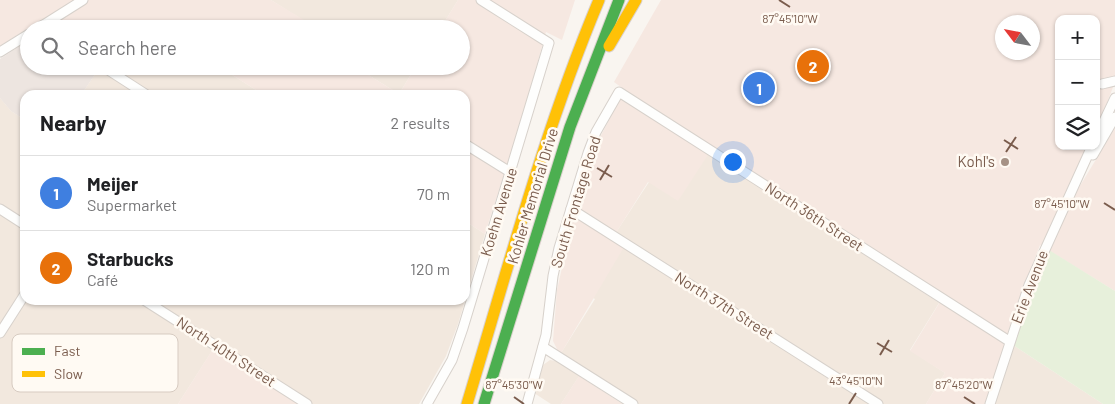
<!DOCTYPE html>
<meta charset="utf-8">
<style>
body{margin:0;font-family:Barlow,sans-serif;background:#f2f2f2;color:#202124}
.controls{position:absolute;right:15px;top:15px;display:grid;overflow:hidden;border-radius:10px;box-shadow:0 1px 4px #0004}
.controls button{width:45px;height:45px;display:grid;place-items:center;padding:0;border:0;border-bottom:1px solid #e0e0e0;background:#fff;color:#202124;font:25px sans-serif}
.compass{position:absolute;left:995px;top:15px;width:45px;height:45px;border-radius:50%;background:#fff;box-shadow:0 1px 4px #0004;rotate:302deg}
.you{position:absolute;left:732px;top:161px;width:18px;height:18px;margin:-12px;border:4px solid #fff;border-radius:50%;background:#1a73e8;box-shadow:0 0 0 8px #1a73e833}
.badge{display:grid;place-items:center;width:32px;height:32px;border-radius:50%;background:#5c5450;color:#fff;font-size:16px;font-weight:700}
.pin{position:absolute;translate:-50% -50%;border:2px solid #fff;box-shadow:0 1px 5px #0006}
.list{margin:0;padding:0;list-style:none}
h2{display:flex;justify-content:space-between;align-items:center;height:65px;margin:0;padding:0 20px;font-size:21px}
h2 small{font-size:16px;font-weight:400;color:#757577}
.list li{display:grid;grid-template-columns:32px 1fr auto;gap:15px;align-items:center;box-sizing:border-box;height:75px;padding:0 20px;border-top:1px solid #e0e0e0}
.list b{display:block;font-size:19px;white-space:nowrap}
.list p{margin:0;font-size:16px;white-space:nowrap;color:#757577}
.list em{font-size:16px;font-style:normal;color:#757577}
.icon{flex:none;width:28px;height:28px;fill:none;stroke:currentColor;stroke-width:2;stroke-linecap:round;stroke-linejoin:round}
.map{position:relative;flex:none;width:1115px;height:404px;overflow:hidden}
.search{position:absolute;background:#fff;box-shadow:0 1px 4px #0004;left:20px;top:20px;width:450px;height:55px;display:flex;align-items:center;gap:12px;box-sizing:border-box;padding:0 18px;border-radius:28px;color:#757577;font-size:19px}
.panel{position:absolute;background:#fff;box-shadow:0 1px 4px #0004;left:20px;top:90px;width:450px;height:215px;border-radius:15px}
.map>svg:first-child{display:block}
.residential{fill:#f2e8de}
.commercial{fill:#f6e8e1;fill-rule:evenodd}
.industrial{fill:#ede5e0}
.green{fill:#e7f0db}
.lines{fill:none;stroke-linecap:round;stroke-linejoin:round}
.street-casing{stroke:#d7d1cb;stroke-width:11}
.fast-casing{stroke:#dad1cc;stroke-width:13}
.slow-casing{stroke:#dad1cc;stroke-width:13}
.street{stroke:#fefefd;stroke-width:9}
.fast{stroke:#4caf50;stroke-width:11}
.slow{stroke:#ffc107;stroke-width:11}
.ticks{fill:none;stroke:#7a5c4d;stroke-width:2}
.poi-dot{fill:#a69286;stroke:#fffaf3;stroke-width:2}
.labels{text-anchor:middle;stroke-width:5;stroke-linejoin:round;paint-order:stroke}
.poi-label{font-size:15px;fill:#7a5c4d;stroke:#fffaf3;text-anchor:end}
.street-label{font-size:15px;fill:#7a5c4d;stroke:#fffaf3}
.key{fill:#fffaf3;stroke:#d7cbc1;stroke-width:1}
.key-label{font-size:14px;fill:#7a5c4d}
.ticks-label{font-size:12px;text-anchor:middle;fill:#7a5c4d;stroke:#fffaf3;stroke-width:5;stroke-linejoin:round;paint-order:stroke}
</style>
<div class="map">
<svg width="1115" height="404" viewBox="0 0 1115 404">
<rect width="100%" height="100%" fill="#f9f5f0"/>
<!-- residential -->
<g class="residential">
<path d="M 271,0 L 458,0 L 440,29 L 312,29 L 314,27 Z"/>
<path d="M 125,66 L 218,66 L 264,95 L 81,95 L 98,70 L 115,80 Z"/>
<path d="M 354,66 L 416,66 L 399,94 Z"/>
<path d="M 0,98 L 11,111 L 25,120 L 25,300 L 465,300 L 465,221 L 485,234 L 458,324 L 446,356 L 419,404 L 312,404 L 217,343 L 178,404 L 0,404 Z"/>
<path d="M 709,153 L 939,303 L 910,350 L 945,373 L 926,404 L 621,404 L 625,397 L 583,370 L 561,404 L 551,404 L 534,393 L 543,365 L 550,360 L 556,361 L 595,299 L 593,298 L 615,234 L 649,182 Z"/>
<path d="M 1013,345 L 1103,404 L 994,404 Z"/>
</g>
<!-- commercial -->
<g class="commercial">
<path d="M 0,0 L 271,0 L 314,26 L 312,29 L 158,29 L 153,25 L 151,29 L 54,29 L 41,20 L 0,46 Z"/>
<path d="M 458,0 L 575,0 L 562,40 L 546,32 L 524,111 L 485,234 L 465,221 L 465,95 L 264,95 L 218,66 L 354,66 L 399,94 L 416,66 L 461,66 L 461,29 L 440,29 Z"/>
<path d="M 661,0 L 1115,0 L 1115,82 L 1096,131 L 1096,19 L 1059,19 L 1059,146 L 1090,146 L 1060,205 L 1066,209 L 1115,128 L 1115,291 L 1040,245 L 1014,313 L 986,404 L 926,404 L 945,373 L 910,351 L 943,297 L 713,147 L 678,201 L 648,182 L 612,239 L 624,247 L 560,355 L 553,341 L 557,290 L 577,201 L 598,141 L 625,90 L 614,82 ZM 1002,22 L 1032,22 L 1032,52 L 1002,52 Z"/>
<path d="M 213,349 L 298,404 L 178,404 Z"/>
<path d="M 579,376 L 621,403 L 621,404 L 561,404 Z"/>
</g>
<!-- industrial -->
<path class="industrial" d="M 29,40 L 29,66 L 93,66 L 98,70 L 81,95 L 25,95 L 25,120 L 11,111 L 0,98 L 0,59 Z"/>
<!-- green -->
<path class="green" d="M 1049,250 L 1115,291 L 1115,404 L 1103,404 L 1013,345 Z"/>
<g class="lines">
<defs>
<g id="street">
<path d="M 37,29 L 83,0"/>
<path d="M 0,52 L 29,34"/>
<path d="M 102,66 L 147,95"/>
<path d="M 1102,84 L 1115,81"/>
<path d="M 1096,138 L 1115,98"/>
<path d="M 465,144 L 510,172"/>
<path d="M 1093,155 L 1115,117"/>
<path d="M 0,209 L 25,225"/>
<path d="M 571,209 L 878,404"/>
<path d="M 144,300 L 307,404"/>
<path d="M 0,333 L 25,294"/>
<path d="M 543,347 L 633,404"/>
<path d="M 427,404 L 452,360 L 463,328 L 549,43 L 481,0"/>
<path d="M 527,404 L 546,335 L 553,276 L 559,248 L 588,153 L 596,132 L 619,92 L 1009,341"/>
<path d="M 990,404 L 1029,285 L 1092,146"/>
</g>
<path id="fast" d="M 484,404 L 570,127 L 619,0"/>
<g id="slow">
<path d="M 609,46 L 636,0"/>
<path d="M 467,404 C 508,268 544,131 599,0"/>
</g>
</defs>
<!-- street casing -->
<use href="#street" class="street-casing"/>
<!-- fast casing -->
<use href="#fast" class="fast-casing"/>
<!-- slow casing -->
<use href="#slow" class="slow-casing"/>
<!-- street -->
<use href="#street" class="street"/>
<!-- fast -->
<use href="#fast" class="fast"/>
<!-- slow -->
<use href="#slow" class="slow"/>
</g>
<!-- ticks -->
<path class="ticks" d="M 779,0 L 790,7M 1004,140 L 1018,149M 1006,152 L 1016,137M 597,168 L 612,177M 600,180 L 609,165M 1104,203 L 1115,210M 877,343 L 892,352M 880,355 L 889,340M 514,397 L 524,404M 964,397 L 975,404M 849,404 L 856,393"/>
<!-- markers -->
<circle class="poi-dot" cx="1005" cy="162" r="5"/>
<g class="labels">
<!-- poi labels -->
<g class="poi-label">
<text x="995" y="167">Kohl's</text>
</g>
<!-- street labels -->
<g class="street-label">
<text transform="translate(533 196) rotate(-73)" y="5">Kohler Memorial Drive</text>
<text transform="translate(576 202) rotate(-73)" y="5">South Frontage Road</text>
<text transform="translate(499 212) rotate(-73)" y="5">Koehn Avenue</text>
<text transform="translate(814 217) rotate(33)" y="5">North 36th Street</text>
<text transform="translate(1030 287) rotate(-69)" y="5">Erie Avenue</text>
<text transform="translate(724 306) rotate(32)" y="5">North 37th Street</text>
<text transform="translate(226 352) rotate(33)" y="5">North 40th Street</text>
</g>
</g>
<!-- legend -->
<rect x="12" y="334" width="166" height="58" rx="8" class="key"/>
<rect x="22" y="348" width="23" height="7" fill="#4caf50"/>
<rect x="22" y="371" width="23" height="6" fill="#ffc107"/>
<g class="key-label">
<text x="54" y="356">Fast</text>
<text x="54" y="379">Slow</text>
</g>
<g class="ticks-label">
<text x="790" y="23">87°45'10"W</text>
<text x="1062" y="208">87°45'10"W</text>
<text x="856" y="385">43°45'10"N</text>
<text x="514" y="389">87°45'30"W</text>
<text x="964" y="389">87°45'20"W</text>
</g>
</svg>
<div class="controls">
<button>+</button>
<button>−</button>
<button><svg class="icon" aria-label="layers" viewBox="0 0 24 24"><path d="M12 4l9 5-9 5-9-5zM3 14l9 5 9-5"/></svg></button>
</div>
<svg class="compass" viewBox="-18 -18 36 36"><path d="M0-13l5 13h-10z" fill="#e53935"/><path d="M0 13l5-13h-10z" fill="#757577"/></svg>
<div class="you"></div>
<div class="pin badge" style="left:759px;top:88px;background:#3f7fe0">1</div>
<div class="pin badge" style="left:813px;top:66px;background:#e8710a">2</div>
<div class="search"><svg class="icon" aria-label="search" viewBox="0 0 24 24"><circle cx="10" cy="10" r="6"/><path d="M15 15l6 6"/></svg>Search here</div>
<section class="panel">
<h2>Nearby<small>2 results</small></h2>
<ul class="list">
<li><span class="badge" style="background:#3f7fe0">1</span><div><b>Meijer</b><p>Supermarket</p></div><em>70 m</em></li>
<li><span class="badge" style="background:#e8710a">2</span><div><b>Starbucks</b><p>Café</p></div><em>120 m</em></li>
</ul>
</section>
</div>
